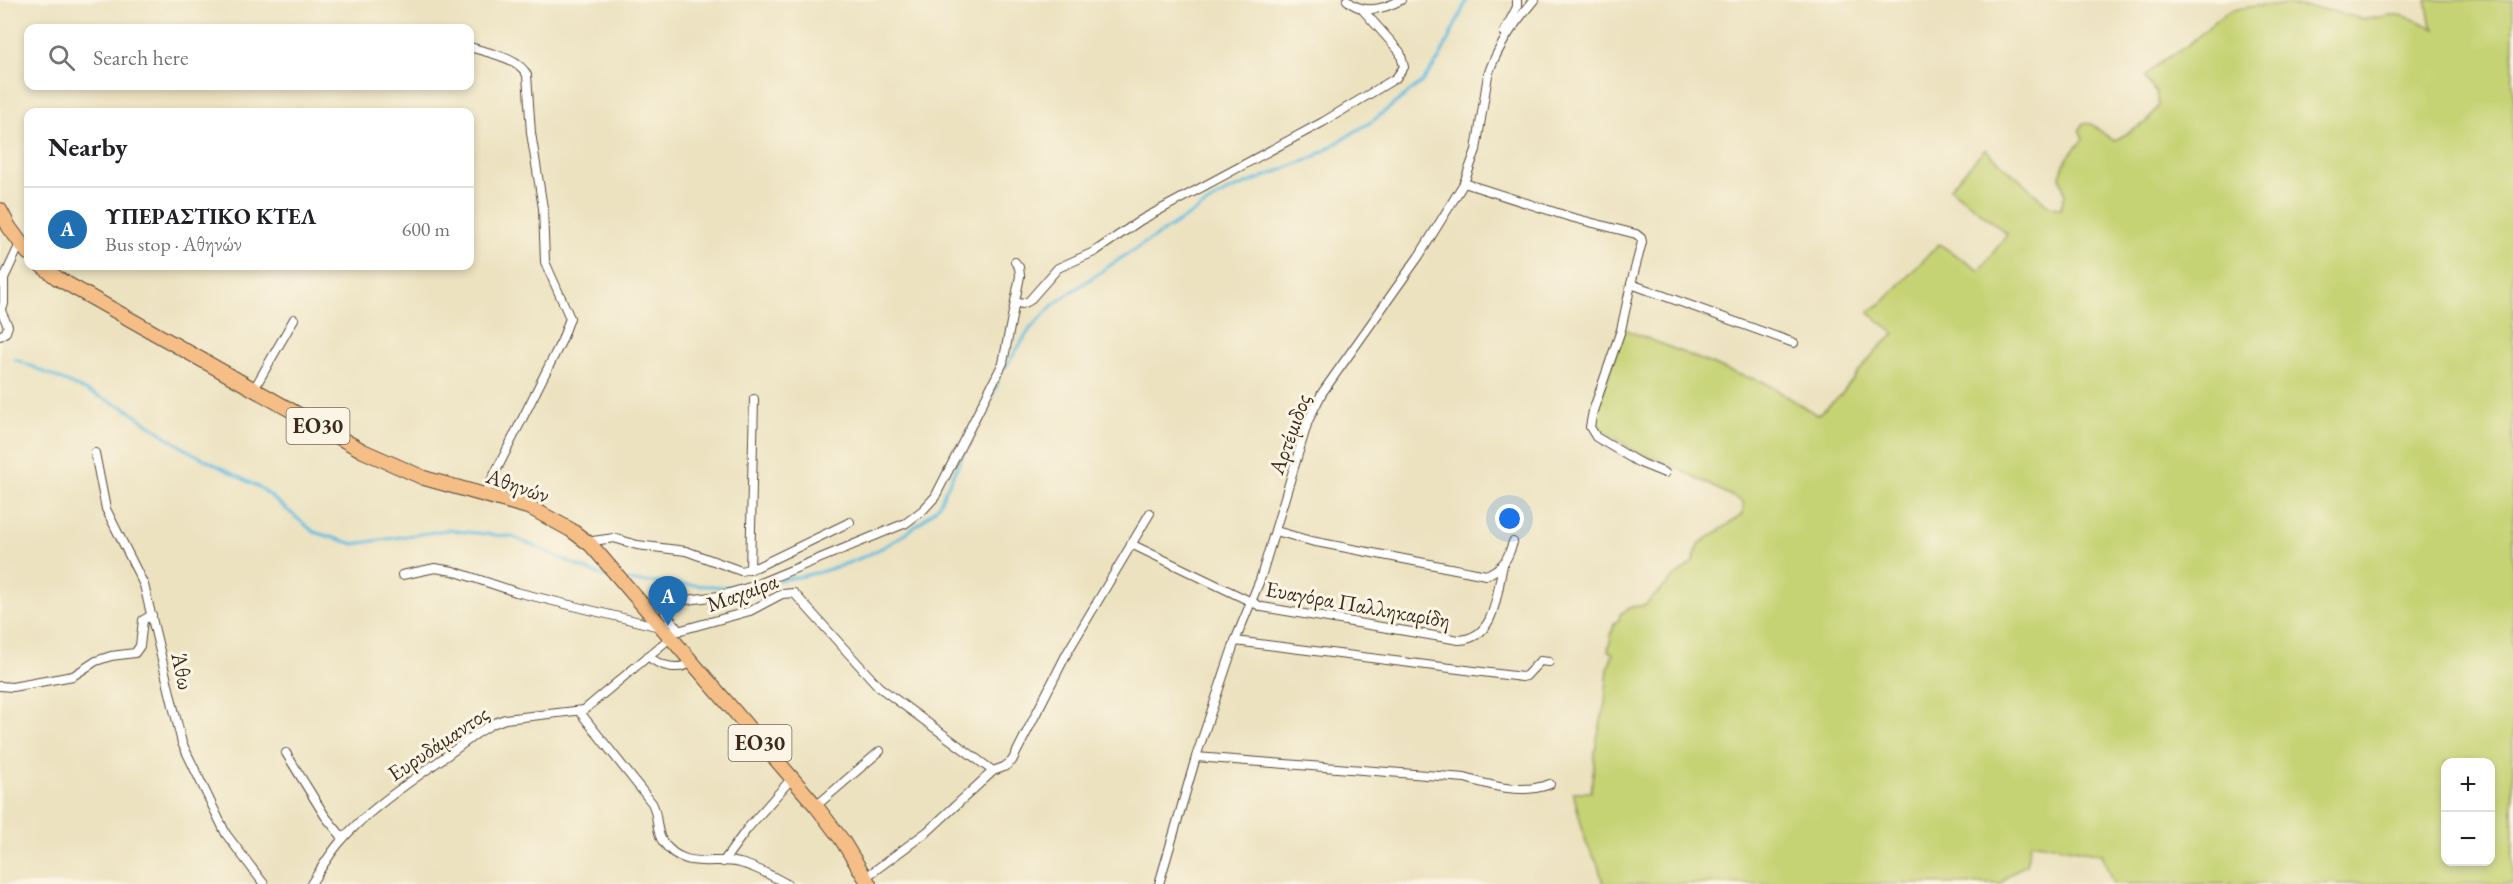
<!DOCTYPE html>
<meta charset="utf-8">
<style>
body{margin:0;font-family:"EB Garamond",serif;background:#f2f2f2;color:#202124}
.controls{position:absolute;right:18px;bottom:18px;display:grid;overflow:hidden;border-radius:12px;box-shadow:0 3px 9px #0003}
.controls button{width:54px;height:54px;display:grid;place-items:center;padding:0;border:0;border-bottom:2px solid #e0e0e0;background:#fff;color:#202124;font:30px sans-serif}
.you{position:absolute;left:1510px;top:519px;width:21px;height:21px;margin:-15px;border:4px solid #fff;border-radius:50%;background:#1a73e8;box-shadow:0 0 0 9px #1a73e833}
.badge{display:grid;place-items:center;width:39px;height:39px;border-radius:50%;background:#1f6fb2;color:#fff;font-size:20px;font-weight:700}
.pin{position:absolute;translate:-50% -50px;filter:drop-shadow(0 2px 3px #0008)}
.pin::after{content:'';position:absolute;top:32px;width:21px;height:18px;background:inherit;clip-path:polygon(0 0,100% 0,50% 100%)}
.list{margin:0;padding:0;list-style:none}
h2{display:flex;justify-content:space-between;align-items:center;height:78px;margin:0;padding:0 24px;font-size:26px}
h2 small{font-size:20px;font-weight:400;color:#757577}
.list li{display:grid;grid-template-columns:39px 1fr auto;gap:18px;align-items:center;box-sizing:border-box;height:84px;padding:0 24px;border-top:2px solid #e0e0e0}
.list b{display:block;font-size:22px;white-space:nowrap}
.list p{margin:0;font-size:20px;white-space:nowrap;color:#757577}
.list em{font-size:20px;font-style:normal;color:#757577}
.icon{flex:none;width:33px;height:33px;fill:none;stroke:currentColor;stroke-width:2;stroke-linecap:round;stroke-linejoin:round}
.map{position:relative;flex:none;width:2513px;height:884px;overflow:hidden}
.search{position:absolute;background:#fff;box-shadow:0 3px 9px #0003;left:24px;top:24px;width:450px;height:66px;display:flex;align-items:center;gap:15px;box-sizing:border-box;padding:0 21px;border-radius:12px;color:#757577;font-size:22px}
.panel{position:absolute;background:#fff;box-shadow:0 3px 9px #0003;left:24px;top:108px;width:450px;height:162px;border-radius:12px}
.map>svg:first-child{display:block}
.green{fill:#c6d375;stroke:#807e4a;stroke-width:1.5;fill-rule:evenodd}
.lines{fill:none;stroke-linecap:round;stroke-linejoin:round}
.stream{stroke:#62bcdf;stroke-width:3}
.minor-casing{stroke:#564636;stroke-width:10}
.primary-casing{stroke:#564636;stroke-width:16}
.minor{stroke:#fff;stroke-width:8}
.primary{stroke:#f5be86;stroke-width:14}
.labels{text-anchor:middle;stroke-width:6;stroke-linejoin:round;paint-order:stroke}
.shield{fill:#fcf5e5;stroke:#75675a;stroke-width:1.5}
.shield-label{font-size:21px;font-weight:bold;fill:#3b2a1e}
.street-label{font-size:22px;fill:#3b2a1e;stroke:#fcf5e5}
</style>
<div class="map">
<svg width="2513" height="884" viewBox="0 0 2513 884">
<rect width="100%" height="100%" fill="#fcf5e5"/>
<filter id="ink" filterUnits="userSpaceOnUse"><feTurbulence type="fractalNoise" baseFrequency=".0167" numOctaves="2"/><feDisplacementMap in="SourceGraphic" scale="12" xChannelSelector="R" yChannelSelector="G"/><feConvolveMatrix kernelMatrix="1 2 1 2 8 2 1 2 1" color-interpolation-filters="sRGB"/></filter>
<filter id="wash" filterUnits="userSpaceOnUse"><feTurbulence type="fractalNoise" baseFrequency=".008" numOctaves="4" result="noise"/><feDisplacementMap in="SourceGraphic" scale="24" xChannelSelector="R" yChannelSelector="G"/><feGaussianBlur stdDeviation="1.35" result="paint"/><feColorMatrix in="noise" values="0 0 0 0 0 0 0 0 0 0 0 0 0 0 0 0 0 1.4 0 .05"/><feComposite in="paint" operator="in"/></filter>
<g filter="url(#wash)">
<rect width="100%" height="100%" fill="#ece2c0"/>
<!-- green -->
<path class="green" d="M 2426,0 L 2513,0 L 2513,884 L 2113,884 L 2102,854 L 2031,842 L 2026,864 L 2007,876 L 2002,884 L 1603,884 L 1598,865 L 1586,843 L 1573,792 L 1591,792 L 1596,744 L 1605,703 L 1608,668 L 1613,654 L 1608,650 L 1614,623 L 1619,620 L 1620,614 L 1631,607 L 1645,605 L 1674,577 L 1693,562 L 1699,544 L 1743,514 L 1743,502 L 1675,467 L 1634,451 L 1593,423 L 1624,329 L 1734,373 L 1764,382 L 1817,415 L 1840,396 L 1876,350 L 1895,334 L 1868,312 L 1882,303 L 1939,244 L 1980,271 L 2007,234 L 1950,188 L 1985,149 L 2048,205 L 2060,209 L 2065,195 L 2060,176 L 2066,159 L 2083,139 L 2079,129 L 2083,123 L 2091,124 L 2114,141 L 2147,122 L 2158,106 L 2156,93 L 2145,78 C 2155,63 2174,55 2189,44 C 2201,35 2218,16 2232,10 C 2274,0 2320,6 2362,19 C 2372,19 2380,17 2390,15 C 2405,13 2421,23 2435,29 L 2430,22 ZM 2446,762 L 2490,762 L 2490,862 L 2446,862 Z"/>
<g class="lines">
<!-- stream -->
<g class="stream">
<path d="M 15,359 L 125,408 L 185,449 L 262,489 L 314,532 L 354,544 L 447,530 L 513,537 L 592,572 L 613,579"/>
<path d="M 1005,368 L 1030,329 L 1054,304 L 1115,262 L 1226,192 L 1314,157 L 1374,120 L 1423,81 L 1439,59 L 1467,0"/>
<path d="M 629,581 L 725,587 L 745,585"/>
<path d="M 772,581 C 833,574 896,550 938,506 L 998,382"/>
</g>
</g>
</g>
<g filter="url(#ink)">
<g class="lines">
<defs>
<g id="minor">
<path d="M 1347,0 C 1362,15 1384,9 1401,0"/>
<path d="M 1504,32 L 1517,7 L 1517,0"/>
<path d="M 470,47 C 487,53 518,57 527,75 L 531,133 L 543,208 L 545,262 L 570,318 L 562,340 L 484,495"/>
<path d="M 1464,183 L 1570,217 L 1636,234 L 1641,238 L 1642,242 L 1631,284 L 1794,343"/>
<path d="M 1631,284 L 1621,330 L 1593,411 L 1590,427 L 1596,437 L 1638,462 L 1665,473"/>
<path d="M 1015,302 L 1022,304 L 1029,301 L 1058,268 L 1094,252 L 1141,220 L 1323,122 L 1396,78 L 1404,67 L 1400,52 L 1362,9"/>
<path d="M 0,311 L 4,304 L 4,278 L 20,244"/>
<path d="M 0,336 L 6,332 L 8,326 L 1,311"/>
<path d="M 254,389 L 294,319"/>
<path d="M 95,453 L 106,509 L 144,585 L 182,743 L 226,834 L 264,884"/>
<path d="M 1276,531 L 1311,541 L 1486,575 C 1503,568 1508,559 1513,542"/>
<path d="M 586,542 L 614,538 L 637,545 L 686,551 L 741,571 L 757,567 L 850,522"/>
<path d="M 1131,544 L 1262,607 L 1459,640 C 1496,638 1496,595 1503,565"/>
<path d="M 750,570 L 754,399"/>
<path d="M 402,575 L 435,568 L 453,571 L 516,592 L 660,627"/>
<path d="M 679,631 L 665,612 L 666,605 L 671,602 L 719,596 L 750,587 L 906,523 L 923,510 L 935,497 L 1003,363 L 1020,276 L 1019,267 L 1015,262"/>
<path d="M 674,632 L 750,611 L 782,594 L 794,593 L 879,687 L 993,771"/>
<path d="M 1235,641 L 1522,677 L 1526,676 L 1540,661 L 1549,662"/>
<path d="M 648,656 C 659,666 678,671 690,663"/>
<path d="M 0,686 L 12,687 L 73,676 L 96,661 L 111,656 L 135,653 L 140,646 L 143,620 L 152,615"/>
<path d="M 579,711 L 652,803 C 659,816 655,831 663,842 C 685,872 714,856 740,863 C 757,867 772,876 787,884"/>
<path d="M 286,753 L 325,816 L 343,838"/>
<path d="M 1196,757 L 1465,778 C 1492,786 1523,795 1550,784"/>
<path d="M 816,806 L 880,751"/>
<path d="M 723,862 L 747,829 L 792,778"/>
<path d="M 866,877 L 928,831 L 993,771 L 1004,767 L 1012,761 L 1067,653 L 1150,513"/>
<path d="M 311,884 C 320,870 329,855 340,842 C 373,803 435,766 476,734 L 492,724 L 505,719 L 584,710 L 670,638"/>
<path d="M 1159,884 L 1196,757 L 1235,641 L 1260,580 L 1308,421 L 1322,393 L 1419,256 L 1464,183 L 1476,150 L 1488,75 C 1497,47 1515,22 1534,0"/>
</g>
<g id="primary">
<path d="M 0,210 L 9,227 L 28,253"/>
<path d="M 42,266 L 57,278 L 363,451 L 424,478 L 531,508 L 571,530 L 591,545 L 816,806 L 842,840 L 869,884"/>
</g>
</defs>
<!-- minor casing -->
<use href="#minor" class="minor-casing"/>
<!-- primary casing -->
<use href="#primary" class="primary-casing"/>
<!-- minor -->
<use href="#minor" class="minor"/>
<!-- primary -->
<use href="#primary" class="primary"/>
</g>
</g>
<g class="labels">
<!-- shield labels -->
<g class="shield">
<rect x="286.5" y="408" width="63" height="36" rx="4.5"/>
<rect x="728.5" y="725" width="63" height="36" rx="4.5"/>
</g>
<g class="shield-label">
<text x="318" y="433">ΕΟ30</text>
<text x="760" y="750">ΕΟ30</text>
</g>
<!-- street labels -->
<g class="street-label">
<text transform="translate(1289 434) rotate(-70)" y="8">Αρτέμιδος</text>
<text transform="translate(518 485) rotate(19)" y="8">Αθηνών</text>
<text transform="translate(742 592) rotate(-20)" y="8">Μαχαίρα</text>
<text transform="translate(1358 604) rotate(10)" y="8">Ευαγόρα Παλληκαρίδη</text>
<text transform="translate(183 671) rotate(78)" y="8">Άθω</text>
<text transform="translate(438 743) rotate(-34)" y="8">Ευρυδάμαντος</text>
</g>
</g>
</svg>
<div class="controls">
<button>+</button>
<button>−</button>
</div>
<div class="you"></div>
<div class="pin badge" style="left:668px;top:626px">A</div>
<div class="search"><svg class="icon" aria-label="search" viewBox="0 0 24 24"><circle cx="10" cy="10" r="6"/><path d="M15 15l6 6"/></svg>Search here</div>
<section class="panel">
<h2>Nearby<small></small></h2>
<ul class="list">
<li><span class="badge">A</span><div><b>ΥΠΕΡΑΣΤΙΚΟ ΚΤΕΛ</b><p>Bus stop · Αθηνών</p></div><em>600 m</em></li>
</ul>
</section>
</div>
